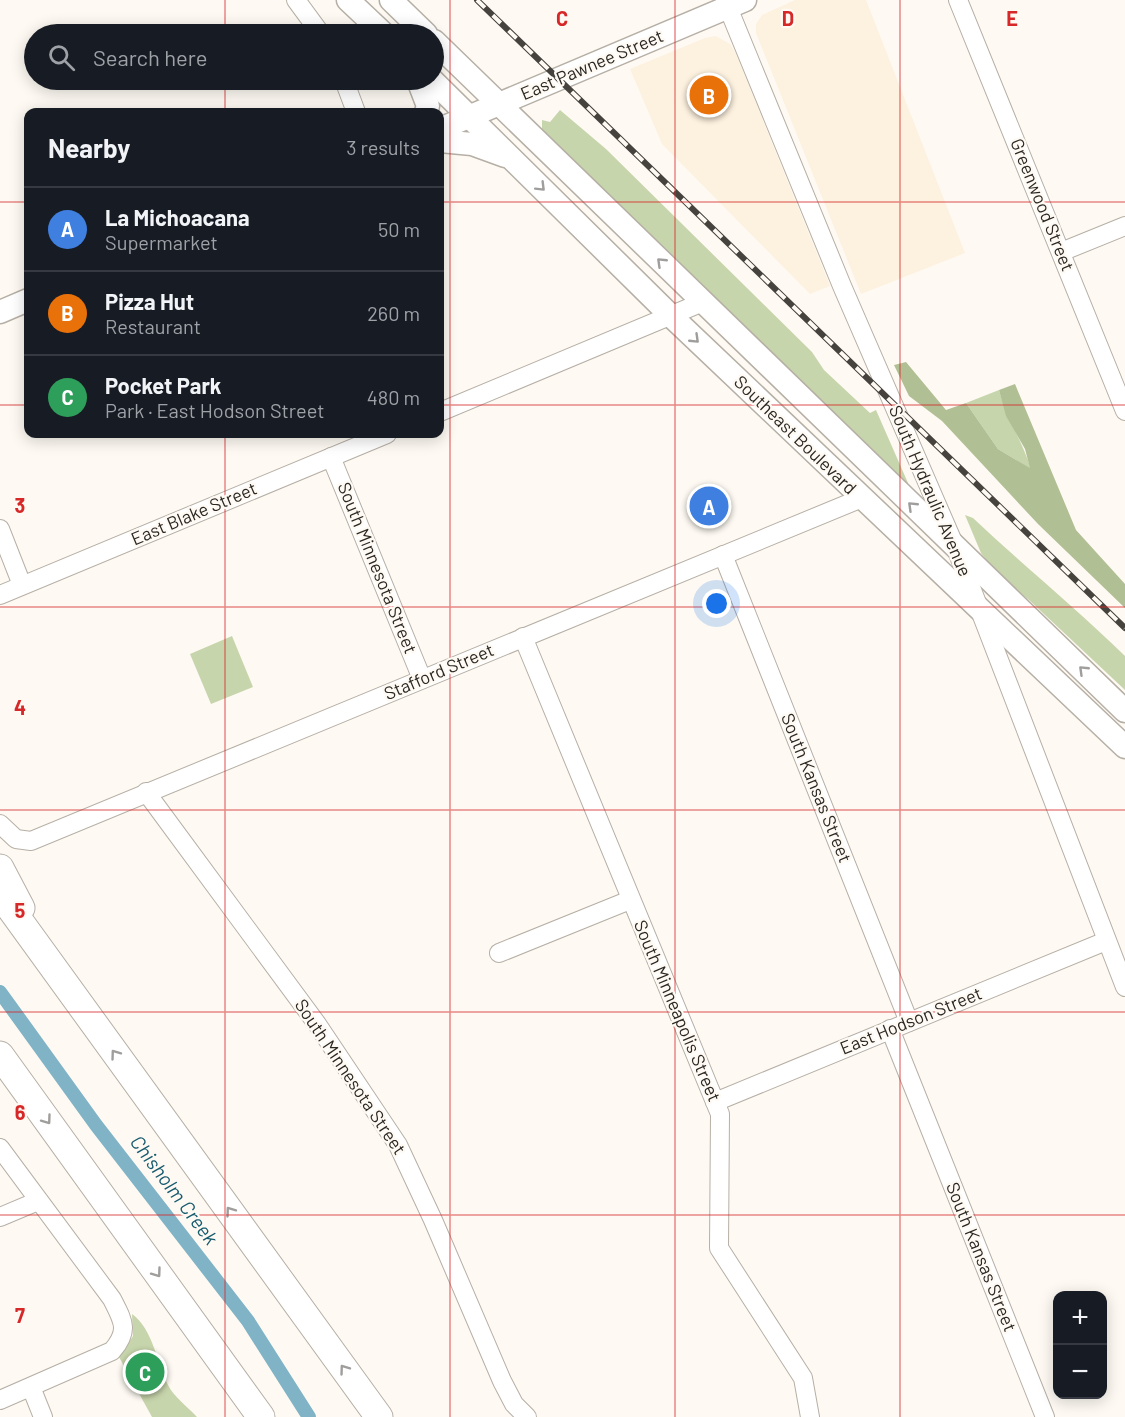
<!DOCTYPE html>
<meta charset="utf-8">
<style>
body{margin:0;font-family:Barlow,sans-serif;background:#20242c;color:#f1f3f6}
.controls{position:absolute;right:18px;bottom:18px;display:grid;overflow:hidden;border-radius:12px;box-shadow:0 3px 15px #0003}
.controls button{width:54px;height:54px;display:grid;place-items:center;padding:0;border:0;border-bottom:2px solid #363941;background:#171b24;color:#f1f3f6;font:30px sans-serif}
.you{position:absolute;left:717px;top:604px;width:21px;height:21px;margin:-15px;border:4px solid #fff;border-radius:50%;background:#1a73e8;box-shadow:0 0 0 9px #1a73e833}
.badge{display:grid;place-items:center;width:39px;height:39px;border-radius:50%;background:#cd8cae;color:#fff;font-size:20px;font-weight:700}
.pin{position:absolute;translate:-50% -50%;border:3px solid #fff;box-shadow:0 2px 6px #0006}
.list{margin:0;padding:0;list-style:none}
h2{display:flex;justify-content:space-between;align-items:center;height:78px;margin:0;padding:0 24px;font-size:26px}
h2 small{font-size:20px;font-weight:400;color:#9ea1a6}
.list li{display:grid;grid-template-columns:39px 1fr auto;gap:18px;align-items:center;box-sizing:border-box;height:84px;padding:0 24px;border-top:2px solid #363941}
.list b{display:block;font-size:22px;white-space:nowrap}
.list p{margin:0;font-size:20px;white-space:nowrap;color:#9ea1a6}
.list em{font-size:20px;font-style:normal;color:#9ea1a6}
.icon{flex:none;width:33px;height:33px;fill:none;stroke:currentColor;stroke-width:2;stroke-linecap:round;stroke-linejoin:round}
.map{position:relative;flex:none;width:1125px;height:1417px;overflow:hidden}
.search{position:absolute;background:#171b24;box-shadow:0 3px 15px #0003;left:24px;top:24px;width:420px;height:66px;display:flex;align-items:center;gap:15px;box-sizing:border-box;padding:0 21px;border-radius:33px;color:#9ea1a6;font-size:22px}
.panel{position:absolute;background:#171b24;box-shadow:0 3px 15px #0003;left:24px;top:108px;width:420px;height:330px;border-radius:12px}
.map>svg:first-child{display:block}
.built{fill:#fdf1df}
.green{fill:#c7d5ac}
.forest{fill:#b1bf94}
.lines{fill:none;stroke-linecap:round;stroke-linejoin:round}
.canal{stroke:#7fb3c5;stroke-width:14}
.minor-casing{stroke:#b6afa5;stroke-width:20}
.major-casing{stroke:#b6afa5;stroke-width:25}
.highway-casing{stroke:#b6afa5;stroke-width:29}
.minor{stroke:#fff;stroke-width:18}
.major{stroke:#fff;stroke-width:22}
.highway{stroke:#fff;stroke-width:27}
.rail-casing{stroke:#46433e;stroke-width:6}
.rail{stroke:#fefaf3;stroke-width:4;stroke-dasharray:11;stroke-linecap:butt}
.oneway{stroke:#a09e9c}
.grid{fill:none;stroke:#d62828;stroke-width:1.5;stroke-opacity:0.55}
.labels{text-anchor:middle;stroke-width:4.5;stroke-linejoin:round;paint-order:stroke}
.street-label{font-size:18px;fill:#2b2824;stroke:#fefaf3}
.water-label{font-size:20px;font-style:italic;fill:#175b6f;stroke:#fefaf3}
.grid-label{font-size:20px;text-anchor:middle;font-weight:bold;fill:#d62828;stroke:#fefaf3;stroke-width:4.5;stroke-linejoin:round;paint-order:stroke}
</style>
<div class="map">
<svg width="1125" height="1417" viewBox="0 0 1125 1417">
<rect width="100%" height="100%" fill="#fefaf3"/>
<!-- built -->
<g class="built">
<path d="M 795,0 L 866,0 L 965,253 L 861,294 L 756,33 L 756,24 L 762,15 Z"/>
<path d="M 716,36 L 730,44 L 736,54 L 830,286 L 810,294 L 662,144 L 630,69 L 705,38 Z"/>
</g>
<!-- green -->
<g class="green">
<path d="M 560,110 L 606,149 L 812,352 L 824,370 L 870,413 L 876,410 L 908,483 L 907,489 L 542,133 L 542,120 L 550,122 Z"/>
<path d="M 999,390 C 1007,420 1022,440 1031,469 L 998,449 L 966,403 Z"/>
<path d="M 965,515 L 973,518 C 1023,565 1076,608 1125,656 L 1125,690 L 1029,600 L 998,575 L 981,553 Z"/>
<path d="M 232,636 L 253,687 L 211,704 L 190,654 Z"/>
<path d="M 132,1314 C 153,1329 157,1363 168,1385 C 174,1397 188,1407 197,1417 L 152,1417 L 119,1357 L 133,1336 Z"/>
</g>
<!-- forest -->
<path class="forest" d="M 906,362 L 946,410 L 966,403 L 998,449 L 1030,468 L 1025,449 L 1006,416 L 999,390 L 1015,384 L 1076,530 L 1125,584 L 1125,608 L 1038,524 L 942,421 L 909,396 L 894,365 Z"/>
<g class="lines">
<!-- canal -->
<path class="canal" d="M 0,992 L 96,1125 L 248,1321 L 309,1417"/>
<defs>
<g id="minor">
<path d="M 296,0 L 321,34"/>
<path d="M 725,0 L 842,286 L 957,551 L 1125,987"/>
<path d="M 958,0 L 1125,411"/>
<path d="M 344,80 L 356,112"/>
<path d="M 1061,252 L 1125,226"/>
<path d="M 440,412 L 703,302"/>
<path d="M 331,457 L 422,679"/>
<path d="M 0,529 L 22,585"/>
<path d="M 723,555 L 909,1022"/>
<path d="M 0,595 L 387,434"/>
<path d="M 523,637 L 720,1114 L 719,1248 L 803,1378 L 810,1417"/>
<path d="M 146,792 L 317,1024 L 398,1145 L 433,1220 L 502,1381 L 514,1404 L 527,1417"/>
<path d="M 0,824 L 16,839 L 31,841 L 862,498"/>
<path d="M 499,953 L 630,900"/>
<path d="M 890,1029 L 1045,1417"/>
<path d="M 715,1102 L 1106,941"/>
<path d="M 0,1148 L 112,1299 C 123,1321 130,1330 112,1351 L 0,1400"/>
<path d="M 0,1217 L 38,1201"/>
<path d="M 31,1387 L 43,1417"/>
</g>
<g id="major">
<path d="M 348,0 L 384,34"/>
<path d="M 391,0 L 426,34"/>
<path d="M 434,41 L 1125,711"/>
<path d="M 418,80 L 428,106 L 426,112"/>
<path d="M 432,80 L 670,315 L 1125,747"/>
<path d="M 440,129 L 745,0"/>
<path d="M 440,141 L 472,144 L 505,156"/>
<path d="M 0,312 L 28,300"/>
</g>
<g id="highway">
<path d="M 0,868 L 21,908"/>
<path d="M 0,894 L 379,1417"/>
<path d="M 0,1055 L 261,1417"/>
</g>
</defs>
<!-- minor casing -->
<use href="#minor" class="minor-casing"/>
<!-- major casing -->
<use href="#major" class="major-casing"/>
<!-- highway casing -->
<use href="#highway" class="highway-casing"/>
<!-- minor -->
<use href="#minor" class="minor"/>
<!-- major -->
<use href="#major" class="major"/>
<!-- highway -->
<use href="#highway" class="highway"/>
<defs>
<path id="rail" d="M 477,0 L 1125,628"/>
</defs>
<!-- rail casing -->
<use href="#rail" class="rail-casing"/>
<!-- rail -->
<use href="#rail" class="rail"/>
</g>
<!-- one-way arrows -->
<defs><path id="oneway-chevron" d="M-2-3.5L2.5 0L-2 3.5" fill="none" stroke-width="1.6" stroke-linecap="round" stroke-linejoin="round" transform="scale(1.5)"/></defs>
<g class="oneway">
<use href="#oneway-chevron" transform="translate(541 187) rotate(45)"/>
<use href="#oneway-chevron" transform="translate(661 262) rotate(-136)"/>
<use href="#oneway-chevron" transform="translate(695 339) rotate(44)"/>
<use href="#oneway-chevron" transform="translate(912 506) rotate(-136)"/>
<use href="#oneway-chevron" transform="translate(1083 670) rotate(-136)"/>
<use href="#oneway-chevron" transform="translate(115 1054) rotate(-126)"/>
<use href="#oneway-chevron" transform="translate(47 1120) rotate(54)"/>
<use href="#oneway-chevron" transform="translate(230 1211) rotate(-126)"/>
<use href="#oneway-chevron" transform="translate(157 1273) rotate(54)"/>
<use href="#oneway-chevron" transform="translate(344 1369) rotate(-126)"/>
</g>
<!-- grid -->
<path class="grid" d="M 225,0 L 225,34M 450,0 L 450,1417M 675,0 L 675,1417M 900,0 L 900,1417M 225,80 L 225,112M 0,202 L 28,202M 440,202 L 1125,202M 0,405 L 28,405M 440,405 L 1125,405M 225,434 L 225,1417M 0,607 L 1125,607M 0,810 L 1125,810M 0,1012 L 1125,1012M 0,1215 L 1125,1215"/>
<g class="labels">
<!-- street labels -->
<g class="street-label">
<text transform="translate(592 65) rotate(-23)" y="6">East Pawnee Street</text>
<text transform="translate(1042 205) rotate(68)" y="6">Greenwood Street</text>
<text transform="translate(795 435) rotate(44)" y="6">Southeast Boulevard</text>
<text transform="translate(930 491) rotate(67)" y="6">South Hydraulic Avenue</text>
<text transform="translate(194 514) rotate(-23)" y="6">East Blake Street</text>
<text transform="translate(377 568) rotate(68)" y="6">South Minnesota Street</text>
<text transform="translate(439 672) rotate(-23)" y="6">Stafford Street</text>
<text transform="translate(816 788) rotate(68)" y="6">South Kansas Street</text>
<text transform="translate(677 1011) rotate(67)" y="6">South Minneapolis Street</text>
<text transform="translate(911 1021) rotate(-22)" y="6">East Hodson Street</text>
<text transform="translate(350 1077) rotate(56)" y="6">South Minnesota Street</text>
<text transform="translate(981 1257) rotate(68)" y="6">South Kansas Street</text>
</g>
<!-- water labels -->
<g class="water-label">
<text transform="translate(174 1190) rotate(53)" y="7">Chisholm Creek</text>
</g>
</g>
<g class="grid-label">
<text x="562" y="26">C</text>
<text x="788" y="26">D</text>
<text x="1012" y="26">E</text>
<text x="20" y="513">3</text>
<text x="20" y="715">4</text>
<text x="20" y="918">5</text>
<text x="20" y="1120">6</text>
<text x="20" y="1323">7</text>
</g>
</svg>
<div class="controls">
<button>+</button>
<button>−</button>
</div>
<div class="you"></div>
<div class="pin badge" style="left:709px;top:506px;background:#3f7fe0">A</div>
<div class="pin badge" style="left:709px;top:95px;background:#e8710a">B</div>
<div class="pin badge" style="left:145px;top:1372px;background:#2e9e5b">C</div>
<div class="search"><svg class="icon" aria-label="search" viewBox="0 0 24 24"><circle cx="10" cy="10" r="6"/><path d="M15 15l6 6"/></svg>Search here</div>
<section class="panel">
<h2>Nearby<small>3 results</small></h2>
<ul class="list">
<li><span class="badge" style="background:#3f7fe0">A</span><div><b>La Michoacana</b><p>Supermarket</p></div><em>50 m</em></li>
<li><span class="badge" style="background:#e8710a">B</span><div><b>Pizza Hut</b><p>Restaurant</p></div><em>260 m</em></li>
<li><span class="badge" style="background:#2e9e5b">C</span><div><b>Pocket Park</b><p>Park · East Hodson Street</p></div><em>480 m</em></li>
</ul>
</section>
</div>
